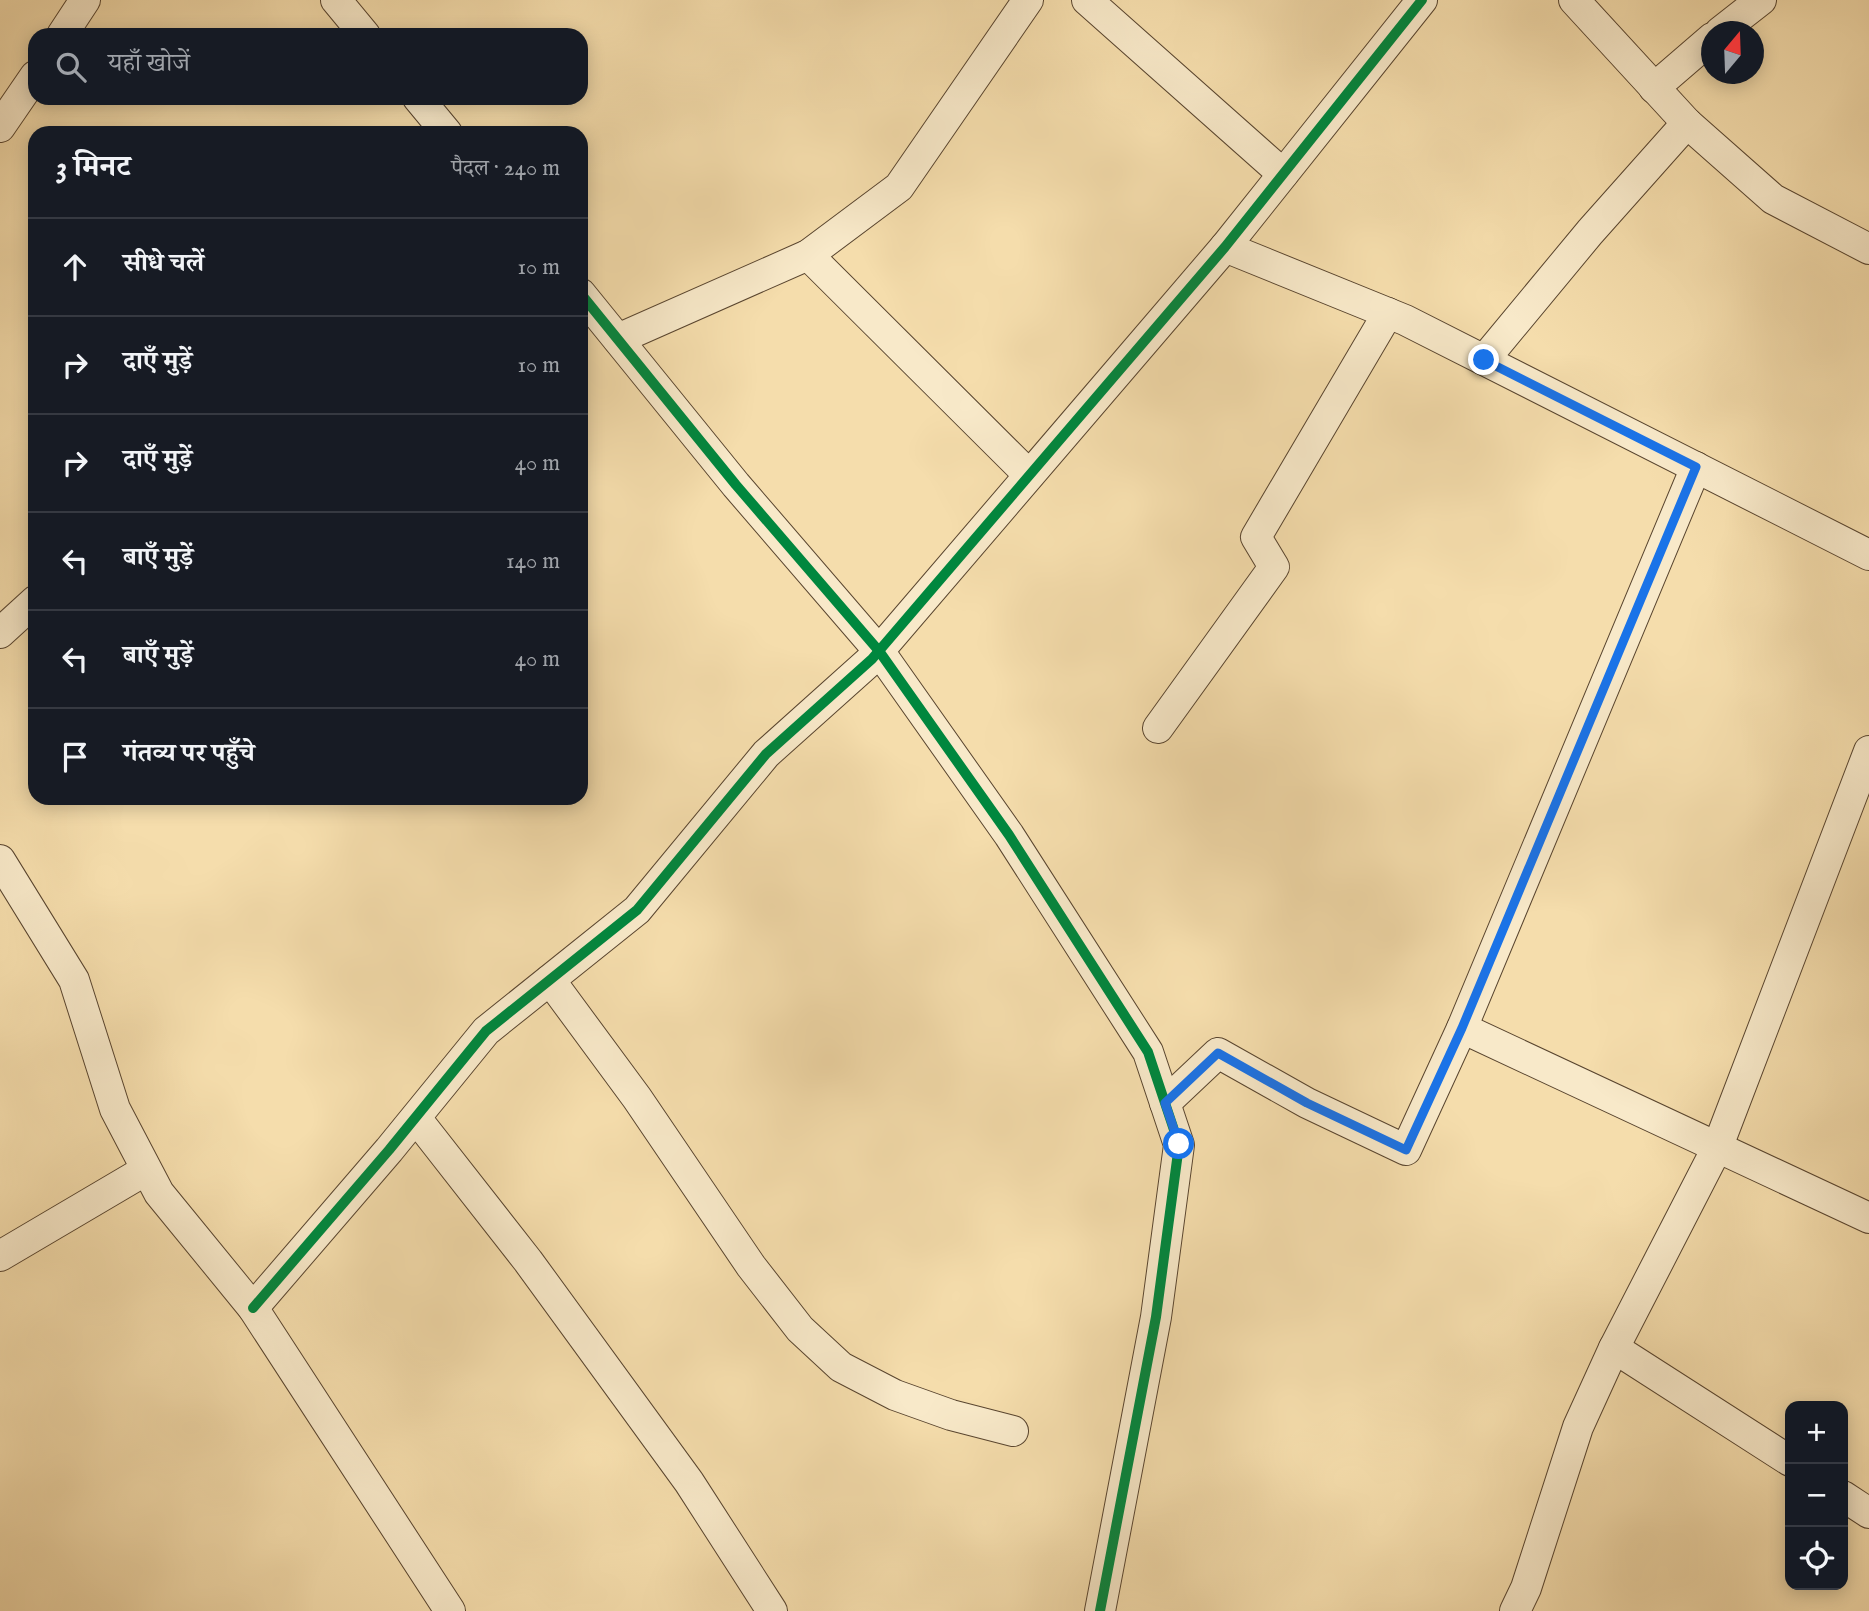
<!DOCTYPE html>
<html lang="hi">
<meta charset="utf-8">
<style>
body{margin:0;font-family:"IM FELL English","Noto Serif Devanagari",serif;background:#20242c;color:#f1f3f6}
.controls{position:absolute;right:21px;bottom:21px;display:grid;overflow:hidden;border-radius:14px;box-shadow:0 4px 18px #0003}
.controls button{width:63px;height:63px;display:grid;place-items:center;padding:0;border:0;border-bottom:2px solid #363941;background:#171b24;color:#f1f3f6;font:35px sans-serif}
.compass{position:absolute;left:1701px;top:21px;width:63px;height:63px;border-radius:50%;background:#171b24;box-shadow:0 4px 18px #0003;rotate:19deg}
.stop{position:absolute;width:21px;height:21px;margin:-16px;border:5px solid #1a73e8;border-radius:50%;background:#fff}
.stop.end{background:#1a73e8;border-color:#fff;box-shadow:0 2px 7px #0008}
.list{margin:0;padding:0;list-style:none}
h2{display:flex;justify-content:space-between;align-items:center;height:91px;margin:0;padding:0 28px;font-size:30px}
h2 small{font-size:23px;font-weight:400;color:#9ea1a6}
.list li{display:grid;grid-template-columns:46px 1fr auto;gap:21px;align-items:center;box-sizing:border-box;height:98px;padding:0 28px;border-top:2px solid #363941}
.list b{display:block;font-size:26px;white-space:nowrap}
.list em{font-size:23px;font-style:normal;color:#9ea1a6}
.icon{flex:none;width:38px;height:38px;fill:none;stroke:currentColor;stroke-width:2;stroke-linecap:round;stroke-linejoin:round}
.map{position:relative;flex:none;width:1869px;height:1611px;overflow:hidden}
.search{position:absolute;background:#171b24;box-shadow:0 4px 18px #0003;left:28px;top:28px;width:560px;height:77px;display:flex;align-items:center;gap:18px;box-sizing:border-box;padding:0 24px;border-radius:21px;color:#9ea1a6;font-size:26px}
.panel{position:absolute;background:#171b24;box-shadow:0 4px 18px #0003;left:28px;top:126px;width:560px;height:679px;border-radius:21px}
.map>svg:first-child{display:block}
.lines{fill:none;stroke-linecap:round;stroke-linejoin:round}
.minor-casing{stroke:#59452f;stroke-width:32}
.minor{stroke:#f8e9c9;stroke-width:30}
.cycleway-casing{stroke:#f8e9c9;stroke-width:15}
.cycleway{stroke:#00873e;stroke-width:10}
.route{stroke:#1a73e8;stroke-width:9}
</style>
<div class="map">
<svg width="1869" height="1611" viewBox="0 0 1869 1611">
<rect width="100%" height="100%" fill="#f5ddac"/>
<filter id="stains"><feTurbulence type="fractalNoise" baseFrequency=".00286" numOctaves="4"/><feColorMatrix values="0 0 0 0 .2 0 0 0 0 .09 0 0 0 0 .02 0 0 0 .5 -.17"/></filter>
<radialGradient id="worn" r=".72"><stop offset=".6" stop-color="#630" stop-opacity="0"/><stop offset="1" stop-color="#630" stop-opacity=".3"/></radialGradient>
<g class="lines">
<defs>
<g id="minor">
<path d="M 336,0 L 365,35"/>
<path d="M 1087,0 L 1283,174"/>
<path d="M 1574,0 L 1687,123 L 1773,199 L 1869,249"/>
<path d="M 1720,32 L 1761,0"/>
<path d="M 62,35 L 85,0"/>
<path d="M 1654,88 L 1712,38"/>
<path d="M 418,98 L 447,133"/>
<path d="M 0,127 L 35,76"/>
<path d="M 1225,247 L 1405,320 L 1869,555"/>
<path d="M 808,255 L 1029,475"/>
<path d="M 581,294 L 736,485 L 879,651 L 1009,835 L 1148,1052 L 1179,1145 L 1156,1317 L 1100,1611"/>
<path d="M 618,339 L 808,255 L 899,187 L 1028,0"/>
<path d="M 1484,360 L 1590,232 L 1687,123"/>
<path d="M 0,633 L 35,601"/>
<path d="M 1158,728 L 1274,567 L 1256,537 L 1388,313"/>
<path d="M 0,860 L 74,980 L 115,1109 L 159,1193 L 253,1308 L 450,1611"/>
<path d="M 550,980 L 637,1098 L 751,1266 L 800,1329 L 841,1367 L 895,1395 L 951,1415 L 1013,1431"/>
<path d="M 1462,1028 L 1869,1218"/>
<path d="M 1165,1103 L 1218,1053 L 1307,1103 L 1406,1150 L 1462,1028 L 1696,467"/>
<path d="M 416,1118 L 528,1261 L 689,1482 L 772,1611"/>
<path d="M 0,1256 L 146,1170"/>
<path d="M 253,1308 L 389,1150 L 486,1031 L 637,910 L 766,754 L 872,659 L 1225,247 L 1422,0"/>
<path d="M 1614,1348 L 1790,1461"/>
<path d="M 1843,1496 L 1869,1513"/>
<path d="M 1515,1611 L 1526,1588 L 1578,1427 L 1614,1348 L 1718,1146 L 1869,751"/>
</g>
</defs>
<!-- minor casing -->
<use href="#minor" class="minor-casing"/>
<!-- minor -->
<use href="#minor" class="minor"/>
<defs>
<g id="cycleway">
<path d="M 581,294 L 736,485 L 879,651 L 1009,835 L 1148,1052 L 1179,1145 L 1156,1317 L 1100,1611"/>
<path d="M 253,1308 L 389,1150 L 486,1031 L 637,910 L 766,754 L 872,659 L 1225,247 L 1422,0"/>
</g>
</defs>
<!-- cycleway casing -->
<use href="#cycleway" class="cycleway-casing"/>
<!-- cycleway -->
<use href="#cycleway" class="cycleway"/>
</g>
<g class="lines">
<!-- route -->
<path class="route" d="M 1179,1144 L 1165,1103 L 1218,1053 L 1307,1103 L 1406,1150 L 1462,1028 L 1696,467 L 1484,360"/>
</g>
<rect width="100%" height="100%" filter="url(#stains)"/>
<rect width="100%" height="100%" fill="url(#worn)"/>
</svg>
<div class="controls">
<button>+</button>
<button>−</button>
<button><svg class="icon" aria-label="locate" viewBox="0 0 24 24"><circle cx="12" cy="12" r="6"/><path d="M12 2v4M12 18v4M2 12h4M18 12h4"/></svg></button>
</div>
<svg class="compass" viewBox="-18 -18 36 36"><path d="M0-13l5 13h-10z" fill="#e53935"/><path d="M0 13l5-13h-10z" fill="#9ea1a6"/></svg>
<div class="stop" style="left:1179px;top:1144px"></div>
<div class="stop end" style="left:1484px;top:360px"></div>
<div class="search"><svg class="icon" aria-label="search" viewBox="0 0 24 24"><circle cx="10" cy="10" r="6"/><path d="M15 15l6 6"/></svg>यहाँ खोजें</div>
<section class="panel">
<h2>3 मिनट<small>पैदल · 240 m</small></h2>
<ul class="list">
<li><svg class="icon" aria-label="ahead" viewBox="0 0 24 24"><path d="M12 20V5M6 11l6-6 6 6"/></svg><div><b>सीधे चलें</b></div><em>10 m</em></li>
<li><svg class="icon" aria-label="right" viewBox="0 0 24 24"><path d="M7 20v-9h11M14 6l5 5-5 5"/></svg><div><b>दाएँ मुड़ें</b></div><em>10 m</em></li>
<li><svg class="icon" aria-label="right" viewBox="0 0 24 24"><path d="M7 20v-9h11M14 6l5 5-5 5"/></svg><div><b>दाएँ मुड़ें</b></div><em>40 m</em></li>
<li><svg class="icon" aria-label="left" viewBox="0 0 24 24"><path d="M17 20v-9H6M10 6l-5 5 5 5"/></svg><div><b>बाएँ मुड़ें</b></div><em>140 m</em></li>
<li><svg class="icon" aria-label="left" viewBox="0 0 24 24"><path d="M17 20v-9H6M10 6l-5 5 5 5"/></svg><div><b>बाएँ मुड़ें</b></div><em>40 m</em></li>
<li><svg class="icon" aria-label="arrive" viewBox="0 0 24 24"><path d="M6 21V4h12l-3 4 3 4H6"/></svg><div><b>गंतव्य पर पहुँचे</b></div></li>
</ul>
</section>
</div>
